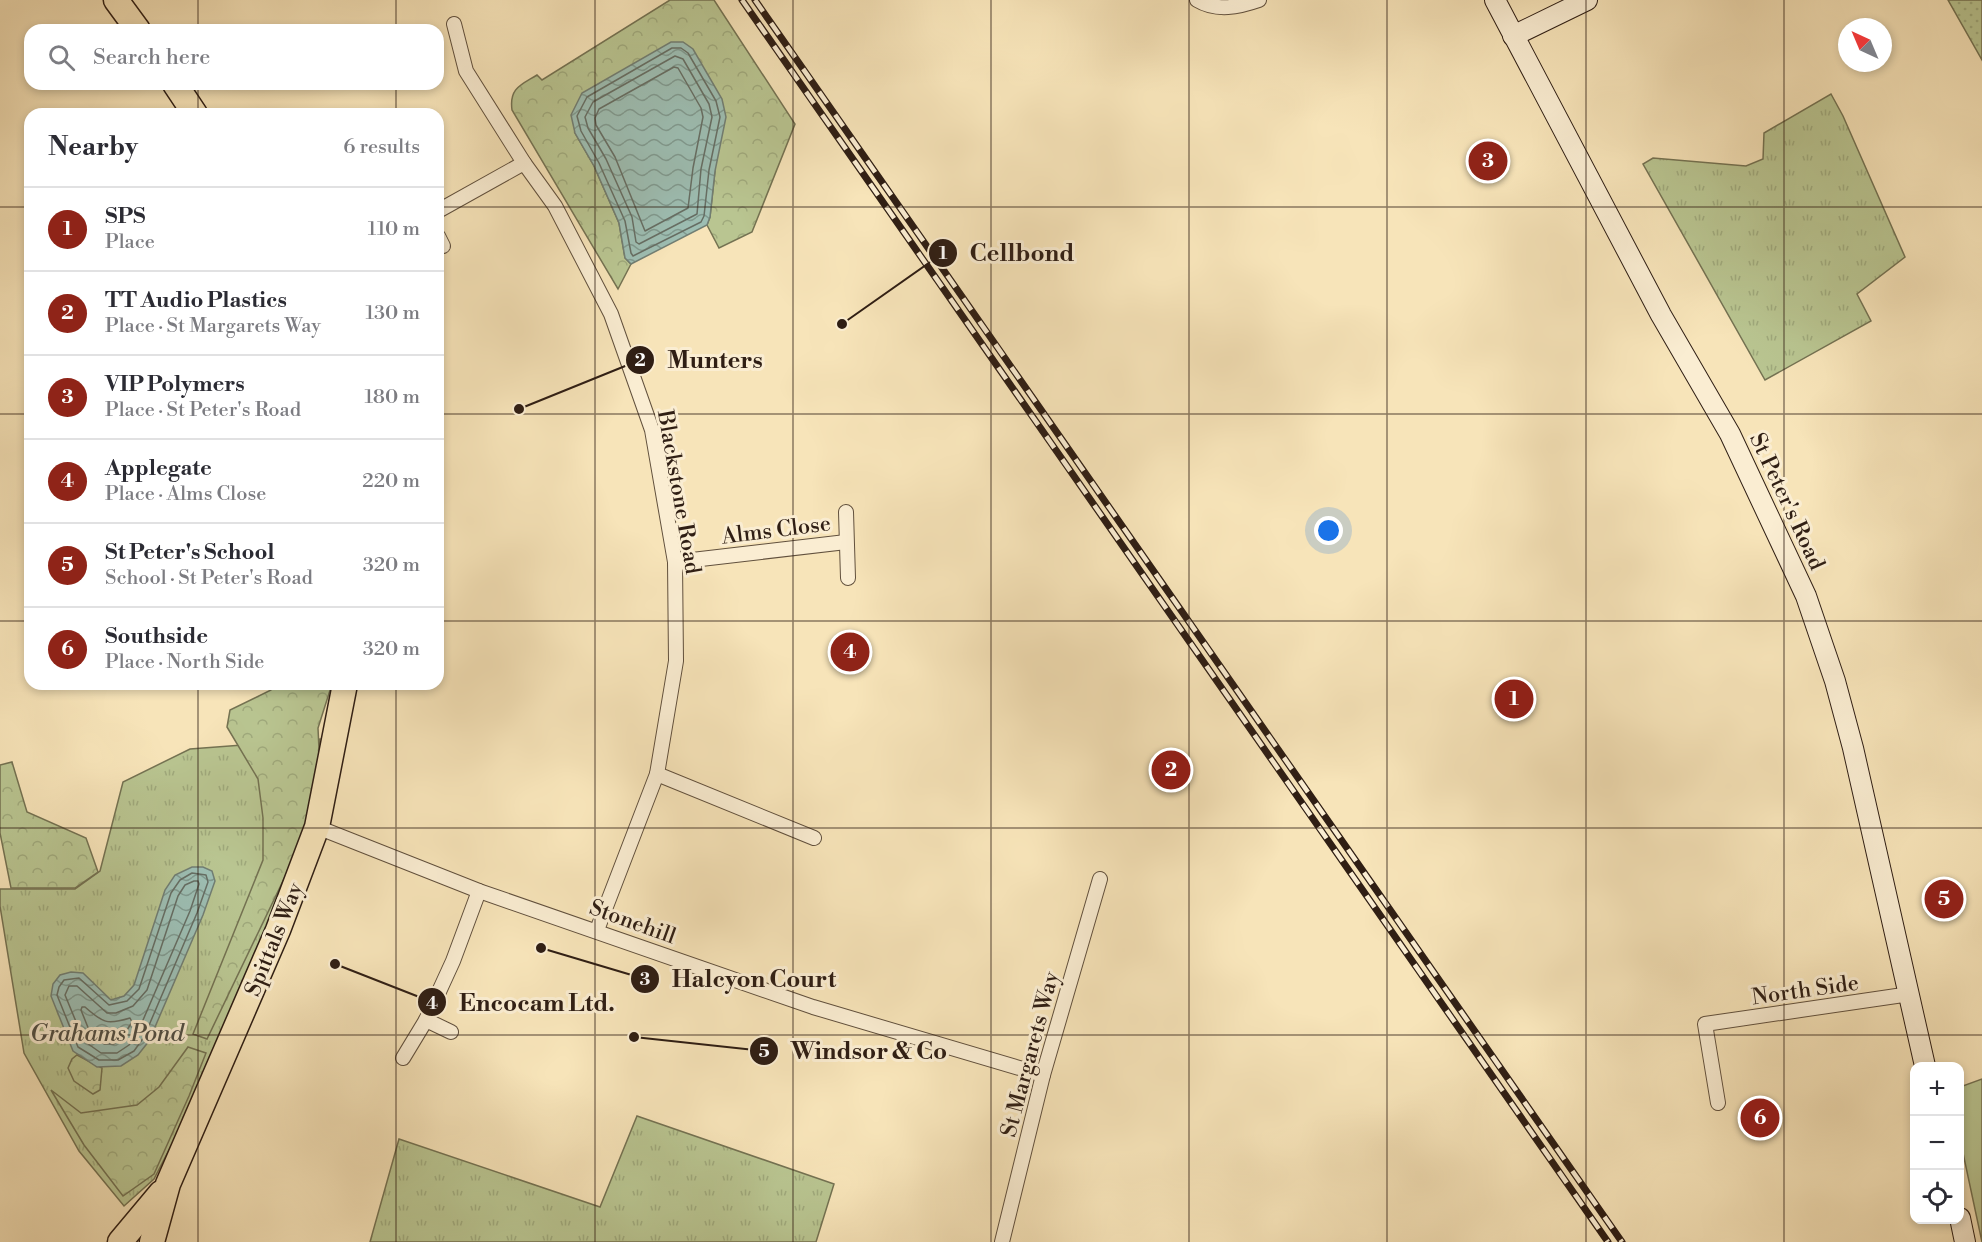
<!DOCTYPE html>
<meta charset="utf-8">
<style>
body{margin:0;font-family:"Libre Bodoni",serif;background:#f7f7f7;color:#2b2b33}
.controls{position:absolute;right:18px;bottom:18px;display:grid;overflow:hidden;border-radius:12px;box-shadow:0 3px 9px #0003}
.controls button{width:54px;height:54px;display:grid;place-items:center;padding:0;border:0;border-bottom:2px solid #e1e1e2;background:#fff;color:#2b2b33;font:30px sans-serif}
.compass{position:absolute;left:1838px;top:18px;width:54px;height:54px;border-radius:50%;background:#fff;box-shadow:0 3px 9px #0003;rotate:316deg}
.you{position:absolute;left:1329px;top:531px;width:21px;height:21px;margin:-15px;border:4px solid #fff;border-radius:50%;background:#1a73e8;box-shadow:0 0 0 9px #1a73e833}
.badge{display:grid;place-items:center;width:39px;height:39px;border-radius:50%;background:#8f2418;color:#fff;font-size:20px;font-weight:700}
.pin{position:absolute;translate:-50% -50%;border:3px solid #fff;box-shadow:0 2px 6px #0006}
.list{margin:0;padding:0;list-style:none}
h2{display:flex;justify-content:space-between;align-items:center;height:78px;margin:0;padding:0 24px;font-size:26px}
h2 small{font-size:20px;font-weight:400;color:#7c7c81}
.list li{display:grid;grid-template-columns:39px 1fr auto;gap:18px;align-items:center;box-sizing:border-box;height:84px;padding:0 24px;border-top:2px solid #e1e1e2}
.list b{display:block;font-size:22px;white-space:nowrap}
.list p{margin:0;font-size:20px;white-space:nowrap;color:#7c7c81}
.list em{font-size:20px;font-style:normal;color:#7c7c81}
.icon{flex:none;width:33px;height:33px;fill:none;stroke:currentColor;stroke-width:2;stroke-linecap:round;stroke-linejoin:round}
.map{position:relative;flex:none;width:1982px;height:1242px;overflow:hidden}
.search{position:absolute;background:#fff;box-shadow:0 3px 9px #0003;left:24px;top:24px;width:420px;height:66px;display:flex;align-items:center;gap:15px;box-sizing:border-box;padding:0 21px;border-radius:18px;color:#7c7c81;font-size:22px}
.panel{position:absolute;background:#fff;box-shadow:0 3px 9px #0003;left:24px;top:108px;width:420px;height:582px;border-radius:18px}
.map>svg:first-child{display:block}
.grass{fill:url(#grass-tufts);stroke:#747252;stroke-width:1.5}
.forest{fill:url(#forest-crowns);stroke:#747252;stroke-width:1.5}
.park{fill:#b9c591;stroke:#747252;stroke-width:1.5}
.garden{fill:url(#garden-dots);stroke:#747252;stroke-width:1.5}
.water{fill:url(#water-waves);stroke:#717e73;stroke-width:1.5}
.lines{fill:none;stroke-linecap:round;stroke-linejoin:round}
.shore{stroke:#666e64;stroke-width:1.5}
.street-casing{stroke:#61503d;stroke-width:16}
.secondary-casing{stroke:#2f1e14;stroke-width:22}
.highway-casing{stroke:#2f1e14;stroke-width:27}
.street{stroke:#faedd2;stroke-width:14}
.secondary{stroke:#faedd2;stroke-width:20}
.highway{stroke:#f7e4b9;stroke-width:24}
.rail-casing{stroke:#2f1e14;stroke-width:7}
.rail{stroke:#faedd2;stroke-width:4.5;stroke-dasharray:14;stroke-linecap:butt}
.grid{fill:none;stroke:#2f1e14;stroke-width:1.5;stroke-opacity:0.55}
.labels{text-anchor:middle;stroke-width:6;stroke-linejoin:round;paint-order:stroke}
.street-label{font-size:22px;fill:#2f1e14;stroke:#faedd2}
.water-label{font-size:24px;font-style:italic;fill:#504e44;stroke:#faedd2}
.leader{fill:none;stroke:#2f1e14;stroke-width:2}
.callout-dot{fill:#2f1e14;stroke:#faedd2;stroke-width:2}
.mark-label{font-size:18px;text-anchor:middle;font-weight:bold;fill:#fff}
.callout-label{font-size:24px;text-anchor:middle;font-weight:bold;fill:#2f1e14;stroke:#faedd2;stroke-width:6;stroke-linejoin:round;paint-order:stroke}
</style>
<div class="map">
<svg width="1982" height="1242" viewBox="0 0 1982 1242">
<defs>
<pattern id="grass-tufts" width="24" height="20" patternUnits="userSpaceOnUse" patternTransform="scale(1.5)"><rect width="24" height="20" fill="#b9c591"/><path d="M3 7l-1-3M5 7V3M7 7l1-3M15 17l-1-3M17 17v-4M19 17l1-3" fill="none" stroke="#9fa97c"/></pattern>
<pattern id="forest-crowns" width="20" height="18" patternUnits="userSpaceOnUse" patternTransform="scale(1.5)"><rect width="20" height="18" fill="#b9c591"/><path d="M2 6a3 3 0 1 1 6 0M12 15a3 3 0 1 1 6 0" fill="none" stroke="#9fa97c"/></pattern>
<pattern id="garden-dots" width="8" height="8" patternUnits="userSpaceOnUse" patternTransform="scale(1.5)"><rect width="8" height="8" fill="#b9c591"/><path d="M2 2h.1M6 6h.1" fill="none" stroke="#9fa97c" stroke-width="1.8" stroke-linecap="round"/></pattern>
<pattern id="water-waves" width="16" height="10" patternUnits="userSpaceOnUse" patternTransform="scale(1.5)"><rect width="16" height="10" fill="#9dbeb3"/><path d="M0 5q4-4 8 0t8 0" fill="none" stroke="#809a90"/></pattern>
</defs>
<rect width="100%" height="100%" fill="#f7e4b9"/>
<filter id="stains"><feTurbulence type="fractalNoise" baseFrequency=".00333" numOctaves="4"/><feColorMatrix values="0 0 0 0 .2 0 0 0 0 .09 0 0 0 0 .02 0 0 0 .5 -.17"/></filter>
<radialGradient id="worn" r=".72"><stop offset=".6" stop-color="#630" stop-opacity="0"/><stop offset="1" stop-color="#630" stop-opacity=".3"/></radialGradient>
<!-- grass -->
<g class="grass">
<path d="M 1831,94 L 1843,116 L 1905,257 L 1857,294 L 1871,321 L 1765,380 L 1643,164 L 1653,158 L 1746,166 L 1763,159 L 1764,133 Z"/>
<path d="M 320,739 L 306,827 L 275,929 L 205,1080 L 154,1179 L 124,1206 L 79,1151 L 24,1053 L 0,906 L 0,889 L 75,889 L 100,871 L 123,782 L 190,749 Z"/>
<path d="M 637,1116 L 834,1184 L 816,1242 L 370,1242 L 399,1139 L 600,1207 Z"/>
</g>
<!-- forest -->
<g class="forest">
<path d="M 670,0 L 714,0 L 795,124 L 752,232 L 719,248 L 707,225 L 710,217 L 715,171 L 575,133 L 594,166 L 619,223 L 625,258 L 631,264 L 618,289 L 512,110 C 509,88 521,85 537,75 L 542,80 Z"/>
<path d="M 272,684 L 332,684 L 318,728 L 320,771 L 307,831 L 207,1039 L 193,1034 L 263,860 L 263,818 L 258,779 L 227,727 L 230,710 L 271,690 Z"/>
<path d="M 12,762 L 27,812 L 86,838 L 98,872 L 75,888 L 11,888 L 0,833 L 0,765 Z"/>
<path d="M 188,1047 L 206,1053 L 189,1096 L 154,1174 L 123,1196 L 84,1145 L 51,1090 L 81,1113 L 137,1105 L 159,1087 Z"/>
<path d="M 77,1055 L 102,1068 L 100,1090 L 93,1094 L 74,1081 L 68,1068 L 72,1059 Z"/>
</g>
<!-- park -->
<path class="park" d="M 1982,1079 L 1982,1242 L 1960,1139 L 1960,1087 Z"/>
<!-- garden -->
<path class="garden" d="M 1948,0 L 1982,0 L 1982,60 Z"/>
<!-- water -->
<g class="water">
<path d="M 671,42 L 683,42 L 693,49 L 722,99 L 726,117 L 715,171 L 710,217 L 707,225 L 631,264 L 625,258 L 619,223 L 594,166 L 575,133 L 571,115 L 582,93 Z"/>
<path d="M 192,867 L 203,867 L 212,871 L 215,881 L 203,915 L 149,1041 L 138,1055 L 121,1066 L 97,1067 L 73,1051 L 51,996 L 53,984 L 60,975 L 71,972 L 83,973 L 111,1000 L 124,996 L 134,985 L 165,890 L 175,875 Z"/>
</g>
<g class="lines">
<!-- shore -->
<g class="shore">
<path d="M 672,48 L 681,48 L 688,53 L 716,101 L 720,117 L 709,170 L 704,216 L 701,222 L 633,256 L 631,253 L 625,221 L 599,163 L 581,131 L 577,116 L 587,97 Z"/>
<path d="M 675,56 L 683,59 L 709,104 L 712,117 L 701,169 L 697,214 L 639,244 L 636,242 L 632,217 L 606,159 L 588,128 L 585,117 L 593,102 Z"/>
<path d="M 674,67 L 678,68 L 701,108 L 703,117 L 693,168 L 688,208 L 645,231 L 615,157 L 596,125 L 595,118 L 599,109 Z"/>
<path d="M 192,873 L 206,875 L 208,882 L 197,913 L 144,1037 L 134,1051 L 118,1060 L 99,1060 L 78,1047 L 57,995 L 59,987 L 64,980 L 79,978 L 109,1005 L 127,1001 L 139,989 L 171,893 L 180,880 Z"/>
<path d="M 194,881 L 198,881 L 199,884 L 190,911 L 137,1034 L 129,1045 L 117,1053 L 101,1053 L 84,1041 L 65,995 L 69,986 L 77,986 L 107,1013 L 116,1013 L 133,1006 L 147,990 L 178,896 L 185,885 Z"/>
<path d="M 82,1007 L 85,1007 C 103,1023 107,1025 130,1018 L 132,1022 L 122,1038 L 114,1044 L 104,1044 L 91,1035 L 81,1010 Z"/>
</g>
<defs>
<g id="street">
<path d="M 1197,0 C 1217,12 1239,7 1259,0"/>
<path d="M 454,24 L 466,71 L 524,163 L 555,206 L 611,314 L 652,430 L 675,562 L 676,661 L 657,774 L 597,930"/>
<path d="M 438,211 L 524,163"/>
<path d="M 438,236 L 443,246"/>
<path d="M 846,512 L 848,578"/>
<path d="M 675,562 L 846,542"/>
<path d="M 657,774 L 814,838"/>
<path d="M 317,827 L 479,891 L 813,1007 L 1043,1075"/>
<path d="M 426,1020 L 451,1032"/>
<path d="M 403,1058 L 426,1020 L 453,961 L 479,891"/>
<path d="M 1718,1103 L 1705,1024 L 1910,994"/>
<path d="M 1002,1242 L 1043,1075 L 1100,879"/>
</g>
<g id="secondary">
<path d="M 1495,0 L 1661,315 L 1730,434 L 1806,596 L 1835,681 L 1853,748 L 1925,1066"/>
<path d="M 1513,36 L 1587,0"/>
<path d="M 1960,1218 L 1965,1242"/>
</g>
<g id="highway">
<path d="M 116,0 L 138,30"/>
<path d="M 175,84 L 195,114"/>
<path d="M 120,1242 L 161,1193"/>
<path d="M 152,1242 L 168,1184 L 278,930 L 317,827 L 345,684"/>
</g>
</defs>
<!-- street casing -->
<use href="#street" class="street-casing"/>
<!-- secondary casing -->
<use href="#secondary" class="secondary-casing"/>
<!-- highway casing -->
<use href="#highway" class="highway-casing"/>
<!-- street -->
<use href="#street" class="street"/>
<!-- secondary -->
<use href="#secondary" class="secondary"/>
<!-- highway -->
<use href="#highway" class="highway"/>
<defs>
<g id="rail">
<path d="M 742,0 L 1608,1242"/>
<path d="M 755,0 L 1622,1242"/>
</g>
</defs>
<!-- rail casing -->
<use href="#rail" class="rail-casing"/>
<!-- rail -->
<use href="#rail" class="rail"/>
</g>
<!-- grid -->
<path class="grid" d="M 198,0 L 198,30M 396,0 L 396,30M 595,0 L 595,1242M 793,0 L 793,1242M 991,0 L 991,1242M 1189,0 L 1189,1242M 1387,0 L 1387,1242M 1586,0 L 1586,1242M 1784,0 L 1784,1242M 198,84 L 198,114M 396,84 L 396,114M 0,207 L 30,207M 438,207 L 1982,207M 0,414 L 30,414M 438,414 L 1982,414M 0,621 L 30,621M 438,621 L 1982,621M 198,684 L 198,1242M 396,684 L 396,1242M 0,828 L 1982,828M 0,1035 L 1982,1035"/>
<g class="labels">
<!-- street labels -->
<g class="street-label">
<text transform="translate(680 492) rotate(80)" y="8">Blackstone Road</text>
<text transform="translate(1788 501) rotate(65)" y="8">St Peter's Road</text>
<text transform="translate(776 529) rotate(-7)" y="8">Alms Close</text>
<text transform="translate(633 921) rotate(20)" y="8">Stonehill</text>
<text transform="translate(273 939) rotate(-68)" y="8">Spittals Way</text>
<text transform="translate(1805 989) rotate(-8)" y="8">North Side</text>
<text transform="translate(1029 1054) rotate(-75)" y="8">St Margarets Way</text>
</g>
<!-- water labels -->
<g class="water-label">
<text x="107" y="1041">Grahams Pond</text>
</g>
</g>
<!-- callouts -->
<path class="leader" d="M842 324L943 253M519 409L640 360M541 948L645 979M335 964L432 1002M634 1037L764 1051"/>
<g class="callout-dot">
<circle cx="842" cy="324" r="6"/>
<circle cx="519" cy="409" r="6"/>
<circle cx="541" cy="948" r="6"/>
<circle cx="335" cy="964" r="6"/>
<circle cx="634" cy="1037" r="6"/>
<circle cx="943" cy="253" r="15"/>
<circle cx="640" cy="360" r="15"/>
<circle cx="645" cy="979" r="15"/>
<circle cx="432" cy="1002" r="15"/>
<circle cx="764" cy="1051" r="15"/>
</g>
<g class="mark-label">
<text x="943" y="259">1</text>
<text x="640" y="366">2</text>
<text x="645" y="985">3</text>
<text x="432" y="1009">4</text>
<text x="764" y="1057">5</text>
</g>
<g class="callout-label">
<text x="1022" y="261">Cellbond</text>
<text x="715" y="368">Munters</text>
<text x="754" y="987">Halcyon Court</text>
<text x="537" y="1011">Encocam Ltd.</text>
<text x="869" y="1059">Windsor &amp; Co</text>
</g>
<rect width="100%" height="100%" filter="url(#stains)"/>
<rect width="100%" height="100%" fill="url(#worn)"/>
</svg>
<div class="controls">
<button>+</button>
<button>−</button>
<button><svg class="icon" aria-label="locate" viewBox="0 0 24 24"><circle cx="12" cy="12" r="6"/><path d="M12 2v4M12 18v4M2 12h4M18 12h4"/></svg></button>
</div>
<svg class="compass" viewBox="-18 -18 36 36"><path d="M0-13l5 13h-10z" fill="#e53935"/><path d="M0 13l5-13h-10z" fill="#7c7c81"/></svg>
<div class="you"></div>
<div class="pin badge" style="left:1514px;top:699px">1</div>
<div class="pin badge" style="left:1171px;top:770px">2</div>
<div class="pin badge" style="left:1488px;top:161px">3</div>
<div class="pin badge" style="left:850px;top:652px">4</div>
<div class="pin badge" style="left:1944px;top:899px">5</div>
<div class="pin badge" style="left:1760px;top:1118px">6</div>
<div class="search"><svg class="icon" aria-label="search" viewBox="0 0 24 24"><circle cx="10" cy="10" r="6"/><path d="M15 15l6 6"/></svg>Search here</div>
<section class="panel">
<h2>Nearby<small>6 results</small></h2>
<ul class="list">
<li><span class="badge">1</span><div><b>SPS</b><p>Place</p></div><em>110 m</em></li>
<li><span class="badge">2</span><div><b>TT Audio Plastics</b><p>Place · St Margarets Way</p></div><em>130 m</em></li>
<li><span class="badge">3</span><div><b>VIP Polymers</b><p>Place · St Peter's Road</p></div><em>180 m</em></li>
<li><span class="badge">4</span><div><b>Applegate</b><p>Place · Alms Close</p></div><em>220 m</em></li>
<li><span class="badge">5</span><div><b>St Peter's School</b><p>School · St Peter's Road</p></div><em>320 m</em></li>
<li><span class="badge">6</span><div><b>Southside</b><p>Place · North Side</p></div><em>320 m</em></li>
</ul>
</section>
</div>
